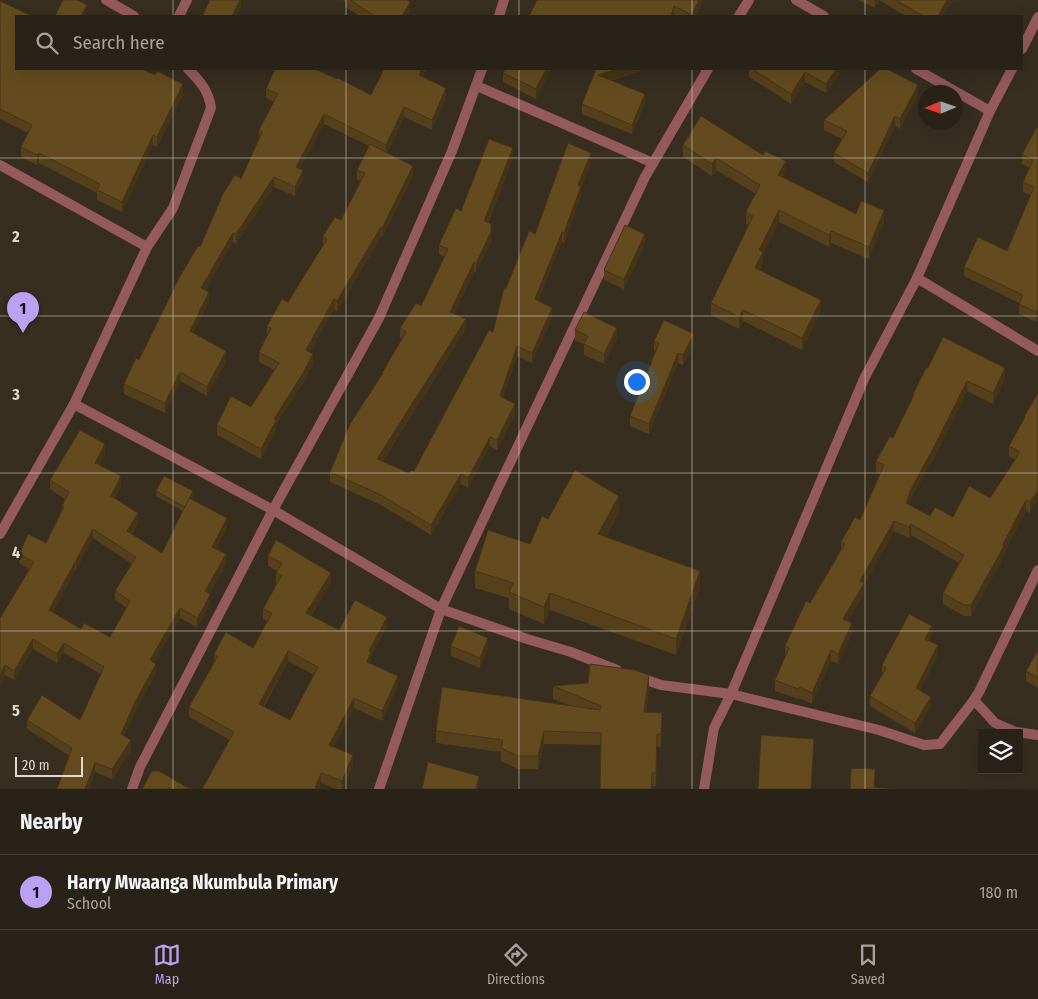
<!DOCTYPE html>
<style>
body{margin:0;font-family:"Fira Sans Condensed",sans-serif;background:#312a21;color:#f1f3f6}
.controls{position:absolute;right:15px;bottom:15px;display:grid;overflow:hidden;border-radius:0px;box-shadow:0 5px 20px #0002}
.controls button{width:45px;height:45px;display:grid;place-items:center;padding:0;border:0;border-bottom:1px solid #453f37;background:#292218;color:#f1f3f6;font:25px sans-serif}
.compass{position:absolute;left:918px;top:85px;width:45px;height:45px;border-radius:50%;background:#292218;box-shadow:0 5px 20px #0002;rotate:268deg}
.scale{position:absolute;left:15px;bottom:12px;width:68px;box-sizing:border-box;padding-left:5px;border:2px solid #dfdad0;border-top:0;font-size:14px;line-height:18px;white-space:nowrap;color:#dfdad0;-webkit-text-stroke:4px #372e20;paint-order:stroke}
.you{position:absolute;left:636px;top:381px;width:18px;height:18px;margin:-12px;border:4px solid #fff;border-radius:50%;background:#1a73e8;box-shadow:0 0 0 8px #1a73e833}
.badge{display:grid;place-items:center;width:32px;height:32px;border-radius:50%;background:#bca0f2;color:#111;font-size:16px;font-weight:700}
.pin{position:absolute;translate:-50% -41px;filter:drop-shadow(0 1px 2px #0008)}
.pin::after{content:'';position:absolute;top:26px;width:18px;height:15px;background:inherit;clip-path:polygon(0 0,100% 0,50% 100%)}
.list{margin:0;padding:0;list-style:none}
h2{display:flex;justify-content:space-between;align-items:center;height:65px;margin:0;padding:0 20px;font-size:21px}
h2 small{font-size:16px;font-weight:400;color:#a5a4a2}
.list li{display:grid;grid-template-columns:32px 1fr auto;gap:15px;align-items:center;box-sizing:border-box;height:75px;padding:0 20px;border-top:1px solid #453f37}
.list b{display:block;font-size:19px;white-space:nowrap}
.list p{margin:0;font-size:16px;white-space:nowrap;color:#a5a4a2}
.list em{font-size:16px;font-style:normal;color:#a5a4a2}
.icon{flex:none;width:28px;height:28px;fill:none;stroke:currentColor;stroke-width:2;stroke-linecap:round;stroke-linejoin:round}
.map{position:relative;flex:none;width:1038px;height:789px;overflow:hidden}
.search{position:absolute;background:#292218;box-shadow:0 5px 20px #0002;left:15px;right:15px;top:15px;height:55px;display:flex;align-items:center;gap:12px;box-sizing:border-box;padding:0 18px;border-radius:0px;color:#a5a4a2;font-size:19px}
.sheet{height:140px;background:#292218}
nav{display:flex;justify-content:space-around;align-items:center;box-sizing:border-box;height:70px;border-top:1px solid #453f37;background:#292218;font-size:14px;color:#a5a4a2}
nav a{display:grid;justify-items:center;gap:2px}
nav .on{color:#bca0f2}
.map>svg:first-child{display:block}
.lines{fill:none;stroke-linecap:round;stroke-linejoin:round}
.street{stroke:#955a5c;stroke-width:10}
.wall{fill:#55401b;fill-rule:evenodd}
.shaded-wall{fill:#453416}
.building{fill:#634b1f;stroke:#453416;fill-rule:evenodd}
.grid{fill:none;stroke:#dfdad0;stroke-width:1;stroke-opacity:0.55}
.grid-label{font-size:16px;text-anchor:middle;font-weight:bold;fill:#dfdad0;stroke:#372e20;stroke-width:5;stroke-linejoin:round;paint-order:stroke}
</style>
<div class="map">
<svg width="1038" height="789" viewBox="0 0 1038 789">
<rect width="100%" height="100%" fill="#372e20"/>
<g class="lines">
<!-- street -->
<g class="street">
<path d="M 106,0 L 134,16"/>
<path d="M 796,0 L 824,16"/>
<path d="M 179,16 L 187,0"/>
<path d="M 499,16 L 504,0"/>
<path d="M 739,16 L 749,0"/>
<path d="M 1022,49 L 1038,17"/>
<path d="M 916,69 L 990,111"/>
<path d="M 477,86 L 653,163"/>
<path d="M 0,165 L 147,247 L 74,404 L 0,534"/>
<path d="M 147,247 L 173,208 L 211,108 C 209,91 200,81 188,69"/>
<path d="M 917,278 L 1038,351"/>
<path d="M 74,404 L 273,510 L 441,609 L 527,639 L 571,652 L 617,670"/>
<path d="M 638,677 L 661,685 L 731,694 L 879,730 L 924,745 L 940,744 L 974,700 L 979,692 L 1038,570"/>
<path d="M 974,700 L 995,723 L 1016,732 L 1038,735"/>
<path d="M 132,789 L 140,767 L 273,510 L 379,318 L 452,151 L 482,69"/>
<path d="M 379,789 L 441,609 L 645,177 L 708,69"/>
<path d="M 704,789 L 714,728 L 731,694 L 864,379 L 917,278 L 990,111 L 1012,69"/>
</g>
</g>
<!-- wall -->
<g class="wall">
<path d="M 343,0 L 407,0 L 410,12 L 408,16 L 360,16 L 345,7 L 345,2 Z"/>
<path d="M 703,0 L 696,16 L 529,16 Z"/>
<path d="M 858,0 L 879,0 L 875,8 Z"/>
<path d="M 879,0 L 953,0 L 943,16 L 906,16 Z"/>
<path d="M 0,1 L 183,94 L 157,147 L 153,145 L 122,212 L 97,200 L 97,193 L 39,163 L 37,165 L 21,157 L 21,147 L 28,133 L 0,119 Z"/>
<path d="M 384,69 L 427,69 L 422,77 L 446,97 L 432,130 L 404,117 L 387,153 L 413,176 L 382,238 L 381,237 L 337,311 L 334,309 L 310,352 L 313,364 L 303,383 L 276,424 L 276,430 L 261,459 L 217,435 L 217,425 L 251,407 L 274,370 L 259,362 L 259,352 L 267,336 L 267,326 L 288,302 L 323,246 L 323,236 L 341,220 L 361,181 L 357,180 L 357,170 L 369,146 L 324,124 L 300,169 L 303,179 L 295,196 L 274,187 L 236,244 L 233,242 L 205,290 L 209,302 L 193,333 L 226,361 L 207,396 L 180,381 L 165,413 L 124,394 L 124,384 L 139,360 L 200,247 L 241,179 L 259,139 L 259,130 L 274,102 L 266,98 L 266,89 L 371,95 Z"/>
<path d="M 505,69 L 551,69 L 536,99 L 503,82 L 503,73 Z"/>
<path d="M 596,69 L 644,69 L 611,81 L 645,104 L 632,134 L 582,114 L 582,104 Z"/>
<path d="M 749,69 L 841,69 L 841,71 L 826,93 L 805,82 L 791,104 L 749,77 Z"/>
<path d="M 918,95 L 900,129 L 895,126 L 868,182 L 834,162 L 834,153 L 842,139 L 824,130 L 824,120 Z"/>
<path d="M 1037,127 L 1036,322 L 1019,314 L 1019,303 L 964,276 L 964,267 L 1007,251 L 1031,195 L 1023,192 L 1023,182 L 1030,168 L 1022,164 L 1022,154 Z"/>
<path d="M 683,145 L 786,173 L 783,177 L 856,214 L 884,222 L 869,259 L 831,243 L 829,247 L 779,222 L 763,254 L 763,263 L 760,270 L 821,312 L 802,350 L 743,321 L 739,329 L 711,315 L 711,303 L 749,225 L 746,224 L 746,212 L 756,194 L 716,170 L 712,176 L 683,157 Z"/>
<path d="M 513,158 L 488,223 L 491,242 L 476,272 L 474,272 L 454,314 L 466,329 L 382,462 L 409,473 L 414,471 L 493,332 L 506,288 L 535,234 L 591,163 L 581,188 L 581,196 L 564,243 L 562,242 L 538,301 L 552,318 L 532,363 L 517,356 L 503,397 L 515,414 L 497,450 L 490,446 L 468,488 L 461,484 L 431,535 L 379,504 L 330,482 L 330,472 L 382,375 L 382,373 L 402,339 L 400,338 L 400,328 L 421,306 L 445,257 L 439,254 L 439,245 L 461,211 Z"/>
<path d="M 645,244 L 624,289 L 604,280 L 604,270 Z"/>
<path d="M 575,330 L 617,338 L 604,364 L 584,355 L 584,344 L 575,341 Z"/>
<path d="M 654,341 L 694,344 L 683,365 L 678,363 L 649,434 L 630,426 L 630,416 L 655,352 L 654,351 Z"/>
<path d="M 928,368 L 1005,378 L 993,404 L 967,391 L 936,454 L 910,500 L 910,505 L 930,516 L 953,517 L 990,498 L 1015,460 L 1009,456 L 1009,446 L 1024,419 L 1024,417 L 1038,393 L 1030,513 L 1026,511 L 1004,554 L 1004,557 L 971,616 L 964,616 L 943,604 L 943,593 L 959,563 L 911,535 L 909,538 L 894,531 L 864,585 L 864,594 L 847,621 L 852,634 L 838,664 L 831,661 L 812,704 L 799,698 L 798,699 L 775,691 L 775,680 L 785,657 L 785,646 L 841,550 L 841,542 L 860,520 L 880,474 L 876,472 L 876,461 L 893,438 L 913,397 L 913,394 Z"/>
<path d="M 105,454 L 99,465 L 121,486 L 115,498 L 138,523 L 132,534 L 162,553 L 183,511 L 156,496 L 156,491 L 193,496 L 191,499 L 227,527 L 216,549 L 226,563 L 209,594 L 210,603 L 204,616 L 197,627 L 180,618 L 154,662 L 156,673 L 135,712 L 124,736 L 131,750 L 112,779 L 95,772 L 89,789 L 57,789 L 70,756 L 27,729 L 27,720 L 80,720 L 101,674 L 64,653 L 57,663 L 33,649 L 14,680 L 5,675 L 0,685 L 29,569 L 19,563 L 19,554 L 46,543 L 62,509 L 62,506 L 66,500 L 50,489 L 50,480 ZM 93,538 L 132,564 L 115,591 L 115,600 L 127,608 L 110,637 L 81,629 L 53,612 Z"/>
<path d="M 619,512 L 606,537 L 700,588 L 676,655 L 550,610 L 544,624 L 509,609 L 509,598 L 475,588 L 475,571 L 530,544 L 548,519 Z"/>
<path d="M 268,556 L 331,583 L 311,616 L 339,630 L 387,627 L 371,656 L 371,664 L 398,686 L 382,721 L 354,708 L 333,747 L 353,765 L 343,789 L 336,789 L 321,783 L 319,789 L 202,789 L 230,740 L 189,717 L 189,707 L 214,662 L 214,654 L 253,648 L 267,621 L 263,619 L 263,609 L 277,584 L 276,583 L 276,573 L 277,571 L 268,566 ZM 288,661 L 314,675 L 290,720 L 264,707 Z"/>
<path d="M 932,636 L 929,641 L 938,655 L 920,690 L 931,706 L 915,733 L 870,706 L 870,696 L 882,675 L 882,665 Z"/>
<path d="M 451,646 L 488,648 L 480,668 L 451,656 Z"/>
<path d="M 1038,650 L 1038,688 L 1026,681 L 1026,671 Z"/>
<path d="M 553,686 L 649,688 L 646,712 L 662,713 L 661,747 L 657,747 L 656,786 L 652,786 L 601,745 L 544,744 L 538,769 L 518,769 L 501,761 L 501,752 L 436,743 L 436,731 L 571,706 L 553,699 Z"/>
</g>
<!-- shaded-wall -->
<g class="shaded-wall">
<path d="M 240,0 L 241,0 L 241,7 L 237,16 L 232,16 Z"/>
<path d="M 699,0 L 703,0 L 696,16 L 692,16 Z"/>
<path d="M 875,0 L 879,0 L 875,8 Z"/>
<path d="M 947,0 L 953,0 L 943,16 L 938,16 Z"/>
<path d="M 410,2 L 410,12 L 408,16 L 402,16 Z"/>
<path d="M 87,5 L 86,16 L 81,16 Z"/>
<path d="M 674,6 L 674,16 L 671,16 Z"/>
<path d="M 421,69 L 427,69 L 421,78 L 419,85 L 420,71 Z"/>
<path d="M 546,69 L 551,69 L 536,99 L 536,89 Z"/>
<path d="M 617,69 L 644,69 L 598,85 L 598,75 Z"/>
<path d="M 836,69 L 841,69 L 841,71 L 826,93 L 826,84 Z"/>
<path d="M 805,72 L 805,82 L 791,104 L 791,94 Z"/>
<path d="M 183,84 L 183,94 L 157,147 L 157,137 Z"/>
<path d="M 918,85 L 918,95 L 900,129 L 900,119 Z"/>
<path d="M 446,88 L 446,97 L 432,130 L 432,120 Z"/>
<path d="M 645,94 L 645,104 L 632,134 L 632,125 Z"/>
<path d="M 404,107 L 404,117 L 386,154 L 386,145 Z"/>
<path d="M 324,114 L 324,124 L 296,176 L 296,167 Z"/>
<path d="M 895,116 L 895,126 L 868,182 L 868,173 Z"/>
<path d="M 153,135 L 153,145 L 122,212 L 122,202 Z"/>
<path d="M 513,148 L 513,158 L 484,231 L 484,221 Z"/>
<path d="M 39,153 L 39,163 L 37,165 L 37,155 Z"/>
<path d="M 591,153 L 591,163 L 581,188 L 581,196 L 564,243 L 564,233 L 578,185 Z"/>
<path d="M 716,158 L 716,170 L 712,176 L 712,164 Z"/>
<path d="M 786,161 L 786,173 L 778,186 L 778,175 Z"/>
<path d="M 413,166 L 413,176 L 382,238 L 382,228 Z"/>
<path d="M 303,170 L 303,179 L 295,196 L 295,187 Z"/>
<path d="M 274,177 L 274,187 L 236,244 L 236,234 Z"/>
<path d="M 779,210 L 779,222 L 763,254 L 763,263 L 755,280 L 755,268 L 759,250 Z"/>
<path d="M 884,210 L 884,222 L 869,259 L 869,247 Z"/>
<path d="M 381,227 L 381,237 L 337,311 L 337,301 Z"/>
<path d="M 831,231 L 831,243 L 829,247 L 829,235 Z"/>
<path d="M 491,232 L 491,242 L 476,272 L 476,263 Z"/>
<path d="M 562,232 L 562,242 L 535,309 L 535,299 Z"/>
<path d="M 233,233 L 233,242 L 201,298 L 201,288 Z"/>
<path d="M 645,234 L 645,244 L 624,289 L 624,279 Z"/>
<path d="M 474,262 L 474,272 L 450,322 L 450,312 Z"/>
<path d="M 209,292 L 209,302 L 190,340 L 190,331 Z"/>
<path d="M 334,299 L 334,309 L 306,360 L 306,350 Z"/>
<path d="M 821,300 L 821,312 L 802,350 L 802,338 Z"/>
<path d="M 552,308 L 552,318 L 532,363 L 532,353 Z"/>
<path d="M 1038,309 L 1038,319 L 1036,322 L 1036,312 Z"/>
<path d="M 743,310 L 743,321 L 739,329 L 739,317 Z"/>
<path d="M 466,319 L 466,329 L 377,469 L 377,459 Z"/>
<path d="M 617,328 L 617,338 L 604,364 L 604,354 Z"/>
<path d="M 694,334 L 694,344 L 683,365 L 683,355 Z"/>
<path d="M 517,346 L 517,356 L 500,406 L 500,396 Z"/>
<path d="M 226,351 L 226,361 L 207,396 L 207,387 Z"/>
<path d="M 678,353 L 678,363 L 649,434 L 649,424 Z"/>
<path d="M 313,354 L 313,364 L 303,383 L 276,424 L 276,430 L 261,459 L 261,449 L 274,419 Z"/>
<path d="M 1005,368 L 1005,378 L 993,404 L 993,393 Z"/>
<path d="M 180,372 L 180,381 L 165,413 L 165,403 Z"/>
<path d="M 967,381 L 967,391 L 936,454 L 910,500 L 910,504 L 906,513 L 906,503 L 909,493 Z"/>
<path d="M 515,404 L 515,414 L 497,450 L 497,440 Z"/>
<path d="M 490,437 L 490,446 L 468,488 L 468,478 Z"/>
<path d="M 105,444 L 105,454 L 95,472 L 95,463 Z"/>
<path d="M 461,474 L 461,484 L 431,535 L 431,525 Z"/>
<path d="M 121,476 L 121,486 L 111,505 L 111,496 Z"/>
<path d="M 1038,490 L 1038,501 L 1030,513 L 1030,502 Z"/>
<path d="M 193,491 L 193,496 L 185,512 L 185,507 Z"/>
<path d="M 619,496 L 619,512 L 598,551 L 598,534 Z"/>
<path d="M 1026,500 L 1026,511 L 1004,554 L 1004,557 L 971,616 L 971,605 Z"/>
<path d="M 138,513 L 138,523 L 127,541 L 127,531 Z"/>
<path d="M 227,518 L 227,527 L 212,557 L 212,547 Z"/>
<path d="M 894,521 L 894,531 L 864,585 L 864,594 L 843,629 L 843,619 L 860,581 Z"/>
<path d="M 911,524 L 911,535 L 909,538 L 909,527 Z"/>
<path d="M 93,529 L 93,538 L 76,571 L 76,562 Z"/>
<path d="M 226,554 L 226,563 L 205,601 L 205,591 Z"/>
<path d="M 75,561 L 75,571 L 49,620 L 49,610 Z"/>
<path d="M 700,571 L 700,588 L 676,655 L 676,639 Z"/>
<path d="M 331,573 L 331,583 L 306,623 L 306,613 Z"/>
<path d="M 550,593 L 550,610 L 544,624 L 544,607 Z"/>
<path d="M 210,594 L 210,603 L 204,616 L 197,627 L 197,618 Z"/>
<path d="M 180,608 L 180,618 L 150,669 L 150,660 Z"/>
<path d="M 387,617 L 387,627 L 371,656 L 371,663 L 367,672 L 367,662 L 369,651 Z"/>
<path d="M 852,623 L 852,634 L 838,664 L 838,654 Z"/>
<path d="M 932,626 L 932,636 L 925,648 L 925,639 Z"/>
<path d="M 488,638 L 488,648 L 480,668 L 480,658 Z"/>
<path d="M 33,639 L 33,649 L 14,680 L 14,671 Z"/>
<path d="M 64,643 L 64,653 L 57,663 L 57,654 Z"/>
<path d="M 938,645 L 938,655 L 916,697 L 916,688 Z"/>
<path d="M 831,650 L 831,661 L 812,704 L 812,693 Z"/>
<path d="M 288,651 L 288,661 L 259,714 L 259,704 Z"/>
<path d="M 156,664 L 156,673 L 135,712 L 121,743 L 121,734 L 135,702 Z"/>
<path d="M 5,665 L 5,675 L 0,685 L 0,675 Z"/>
<path d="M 649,675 L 649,688 L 644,725 L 644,712 Z"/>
<path d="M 398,676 L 398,686 L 382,721 L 382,711 Z"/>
<path d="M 931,697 L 931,706 L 915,733 L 915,723 Z"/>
<path d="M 354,698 L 354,708 L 329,755 L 329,745 Z"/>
<path d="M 544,731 L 544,744 L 538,769 L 538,756 Z"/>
<path d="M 131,740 L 131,750 L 112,779 L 112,769 Z"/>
<path d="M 353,755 L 353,765 L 343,789 L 342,789 L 342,781 Z"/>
<path d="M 95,763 L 95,772 L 89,789 L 85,789 Z"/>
<path d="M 321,773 L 321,783 L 319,789 L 315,789 Z"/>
<path d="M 479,776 L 479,786 L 478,789 L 476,789 Z"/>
</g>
<!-- building -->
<g class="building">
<path d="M 63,0 L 77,0 L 87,5 L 81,16 L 55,16 Z"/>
<path d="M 210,0 L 240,0 L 232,16 L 202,16 Z"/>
<path d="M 350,0 L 407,0 L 410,2 L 402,16 L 375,16 Z"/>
<path d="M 537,0 L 699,0 L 692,15 L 674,6 L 671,16 L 529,16 Z"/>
<path d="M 896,0 L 947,0 L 938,16 L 923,16 Z"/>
<path d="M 0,1 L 32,16 L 16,16 L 16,69 L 142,69 L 155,75 L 157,71 L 183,84 L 157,137 L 153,135 L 122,202 L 97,190 L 100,184 L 39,153 L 37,155 L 21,147 L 32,125 L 0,109 Z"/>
<path d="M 275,69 L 315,69 L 337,79 L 338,78 L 371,95 L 384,69 L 421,69 L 420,71 L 421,72 L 419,75 L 446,88 L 432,120 L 404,107 L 386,145 L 324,114 L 296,167 L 303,170 L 295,187 L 274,177 L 236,234 L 233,233 L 201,288 L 209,292 L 190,331 L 226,351 L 207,387 L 180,372 L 165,403 L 124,384 L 136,358 L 139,360 L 179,278 L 198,246 L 200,247 L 223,194 L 235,175 L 241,179 L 262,132 L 259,130 L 278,94 L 266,89 Z"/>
<path d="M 505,69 L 546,69 L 536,89 L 503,73 Z"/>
<path d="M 596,69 L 617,69 L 598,75 L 645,94 L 632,125 L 582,104 Z"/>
<path d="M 752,69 L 836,69 L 826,84 L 805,72 L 791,94 Z"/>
<path d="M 880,69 L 887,69 L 918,85 L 900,119 L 895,116 L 868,173 L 834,153 L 847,131 L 824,120 Z"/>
<path d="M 701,116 L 763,155 L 765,151 L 786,161 L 778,175 L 856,214 L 861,201 L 884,210 L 869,247 L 831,231 L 829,235 L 779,210 L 759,250 L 763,252 L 755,268 L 821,300 L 802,338 L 743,310 L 739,317 L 711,303 L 753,216 L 746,212 L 760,185 L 716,158 L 712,164 L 683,145 Z"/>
<path d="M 1037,127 L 1038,127 L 1038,309 L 1036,312 L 1019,304 L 1023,295 L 964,267 L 978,237 L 1007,251 L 1034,187 L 1023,182 L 1033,160 L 1022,154 Z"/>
<path d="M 489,139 L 513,148 L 484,221 L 491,224 L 491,232 L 476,263 L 474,262 L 450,312 L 466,319 L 377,459 L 409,473 L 411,470 L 414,471 L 489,330 L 493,332 L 504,288 L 506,288 L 529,231 L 535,234 L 568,143 L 591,153 L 578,185 L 581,186 L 564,233 L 562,232 L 535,299 L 552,308 L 532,353 L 517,346 L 500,396 L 515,404 L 497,440 L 490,437 L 468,478 L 461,474 L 431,525 L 379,494 L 330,472 L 350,424 L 383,373 L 382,373 L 406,332 L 400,328 L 416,303 L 421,306 L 448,249 L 439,245 L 456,208 L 461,211 Z"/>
<path d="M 370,144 L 413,166 L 382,228 L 381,227 L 337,301 L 334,299 L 306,350 L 313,354 L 303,373 L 274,419 L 276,420 L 261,449 L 217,425 L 231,396 L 251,407 L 279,363 L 259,352 L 271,328 L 267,326 L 282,299 L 288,302 L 327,239 L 323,236 L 335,217 L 341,220 L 365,173 L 357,170 Z"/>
<path d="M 625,225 L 645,234 L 624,279 L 604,270 Z"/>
<path d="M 584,312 L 617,328 L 604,354 L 584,344 L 588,336 L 575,330 Z"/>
<path d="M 664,320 L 694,334 L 683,355 L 678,353 L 649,424 L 630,416 L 659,343 L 654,341 Z"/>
<path d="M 943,337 L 1005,368 L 993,393 L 967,381 L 936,443 L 909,493 L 910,493 L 906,503 L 930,516 L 935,507 L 953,517 L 969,486 L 990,498 L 1020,452 L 1009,446 L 1025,417 L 1024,417 L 1038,393 L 1038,490 L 1030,502 L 1026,500 L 1002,546 L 1004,546 L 971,605 L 964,605 L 943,593 L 964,555 L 911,524 L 909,527 L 894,521 L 860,581 L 864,583 L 843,619 L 852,623 L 838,654 L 831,650 L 812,693 L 799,687 L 798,689 L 775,680 L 789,648 L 785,646 L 806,601 L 810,603 L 845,544 L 841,542 L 855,517 L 860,520 L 884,465 L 876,461 L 890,436 L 893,438 L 914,395 L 913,394 L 926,368 L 928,368 Z"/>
<path d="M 80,430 L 105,444 L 95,463 L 121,476 L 111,496 L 138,513 L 127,531 L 162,553 L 189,498 L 227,518 L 212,547 L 226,554 L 205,591 L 210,594 L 204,607 L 197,618 L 180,608 L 150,660 L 156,664 L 135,702 L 121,734 L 131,740 L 112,769 L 95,763 L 85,789 L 57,789 L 72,748 L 27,720 L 42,695 L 80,720 L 104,667 L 64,643 L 57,654 L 33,639 L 14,671 L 5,665 L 0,675 L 0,618 L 34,562 L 19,554 L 28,534 L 46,543 L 64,507 L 62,506 L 69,492 L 50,480 ZM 93,529 L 136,557 L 115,591 L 130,601 L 110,637 L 84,623 L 81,629 L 49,610 Z"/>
<path d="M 575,470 L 619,496 L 598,534 L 700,571 L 676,639 L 550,593 L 544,607 L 509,592 L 513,583 L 475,571 L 488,530 L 530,544 L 542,516 L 548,519 Z"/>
<path d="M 164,476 L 193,491 L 185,507 L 156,491 Z"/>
<path d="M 276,540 L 331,573 L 306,613 L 339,630 L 355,600 L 387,617 L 369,651 L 371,652 L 367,662 L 398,676 L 382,711 L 354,698 L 329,745 L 353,755 L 342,781 L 321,773 L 315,789 L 202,789 L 234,732 L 189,707 L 218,656 L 214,654 L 226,632 L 253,648 L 272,613 L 263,609 L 281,576 L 276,573 L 282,563 L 268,556 ZM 288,651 L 318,667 L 290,720 L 259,704 Z"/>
<path d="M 909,614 L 932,626 L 925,639 L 938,645 L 916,688 L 931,697 L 915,723 L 870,696 L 886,668 L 882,665 Z"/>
<path d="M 459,626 L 488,638 L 480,658 L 451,646 Z"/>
<path d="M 1038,650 L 1038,678 L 1026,671 Z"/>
<path d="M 590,664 L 635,670 L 649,675 L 644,712 L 662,713 L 661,734 L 657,734 L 656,773 L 652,773 L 651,789 L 600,789 L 601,733 L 544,731 L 538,756 L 518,756 L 501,748 L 503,740 L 436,731 L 442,687 L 600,710 L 601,706 L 553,686 L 588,683 Z"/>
<path d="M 761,735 L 814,739 L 811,789 L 758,789 Z"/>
<path d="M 428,762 L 479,776 L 476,789 L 422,789 Z"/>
<path d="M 851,768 L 875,769 L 874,787 L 894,789 L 850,789 Z"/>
<path d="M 152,771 L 159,771 L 190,789 L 142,789 Z"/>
</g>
<!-- grid -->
<path class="grid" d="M 173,0 L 173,16M 346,0 L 346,16M 519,0 L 519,16M 692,0 L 692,16M 865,0 L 865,16M 173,69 L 173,789M 346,69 L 346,789M 519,69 L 519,789M 692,69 L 692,789M 865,69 L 865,789M 0,158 L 1038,158M 0,316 L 1038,316M 0,473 L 1038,473M 0,631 L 1038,631"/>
<g class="grid-label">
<text x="16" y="242">2</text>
<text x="16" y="400">3</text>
<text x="16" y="558">4</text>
<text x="16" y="716">5</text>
</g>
</svg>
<div class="controls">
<button><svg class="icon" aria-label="layers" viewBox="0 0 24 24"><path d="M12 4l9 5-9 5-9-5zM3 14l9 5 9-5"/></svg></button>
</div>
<svg class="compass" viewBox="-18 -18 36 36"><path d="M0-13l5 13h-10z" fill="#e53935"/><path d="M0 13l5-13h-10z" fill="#a5a4a2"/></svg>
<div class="scale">20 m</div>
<div class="you"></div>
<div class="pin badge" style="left:23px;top:333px">1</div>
<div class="search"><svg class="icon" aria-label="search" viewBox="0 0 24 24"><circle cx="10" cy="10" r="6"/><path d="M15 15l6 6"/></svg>Search here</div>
</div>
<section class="sheet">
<h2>Nearby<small></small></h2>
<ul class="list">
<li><span class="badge">1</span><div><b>Harry Mwaanga Nkumbula Primary</b><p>School</p></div><em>180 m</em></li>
</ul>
</section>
<nav>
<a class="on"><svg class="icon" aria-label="map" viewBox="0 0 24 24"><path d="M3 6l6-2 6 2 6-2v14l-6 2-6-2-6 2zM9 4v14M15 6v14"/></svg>Map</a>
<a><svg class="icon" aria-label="directions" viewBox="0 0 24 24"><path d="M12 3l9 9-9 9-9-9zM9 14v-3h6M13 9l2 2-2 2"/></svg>Directions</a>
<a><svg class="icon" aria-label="saved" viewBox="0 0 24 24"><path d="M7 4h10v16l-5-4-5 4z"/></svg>Saved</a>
</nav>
